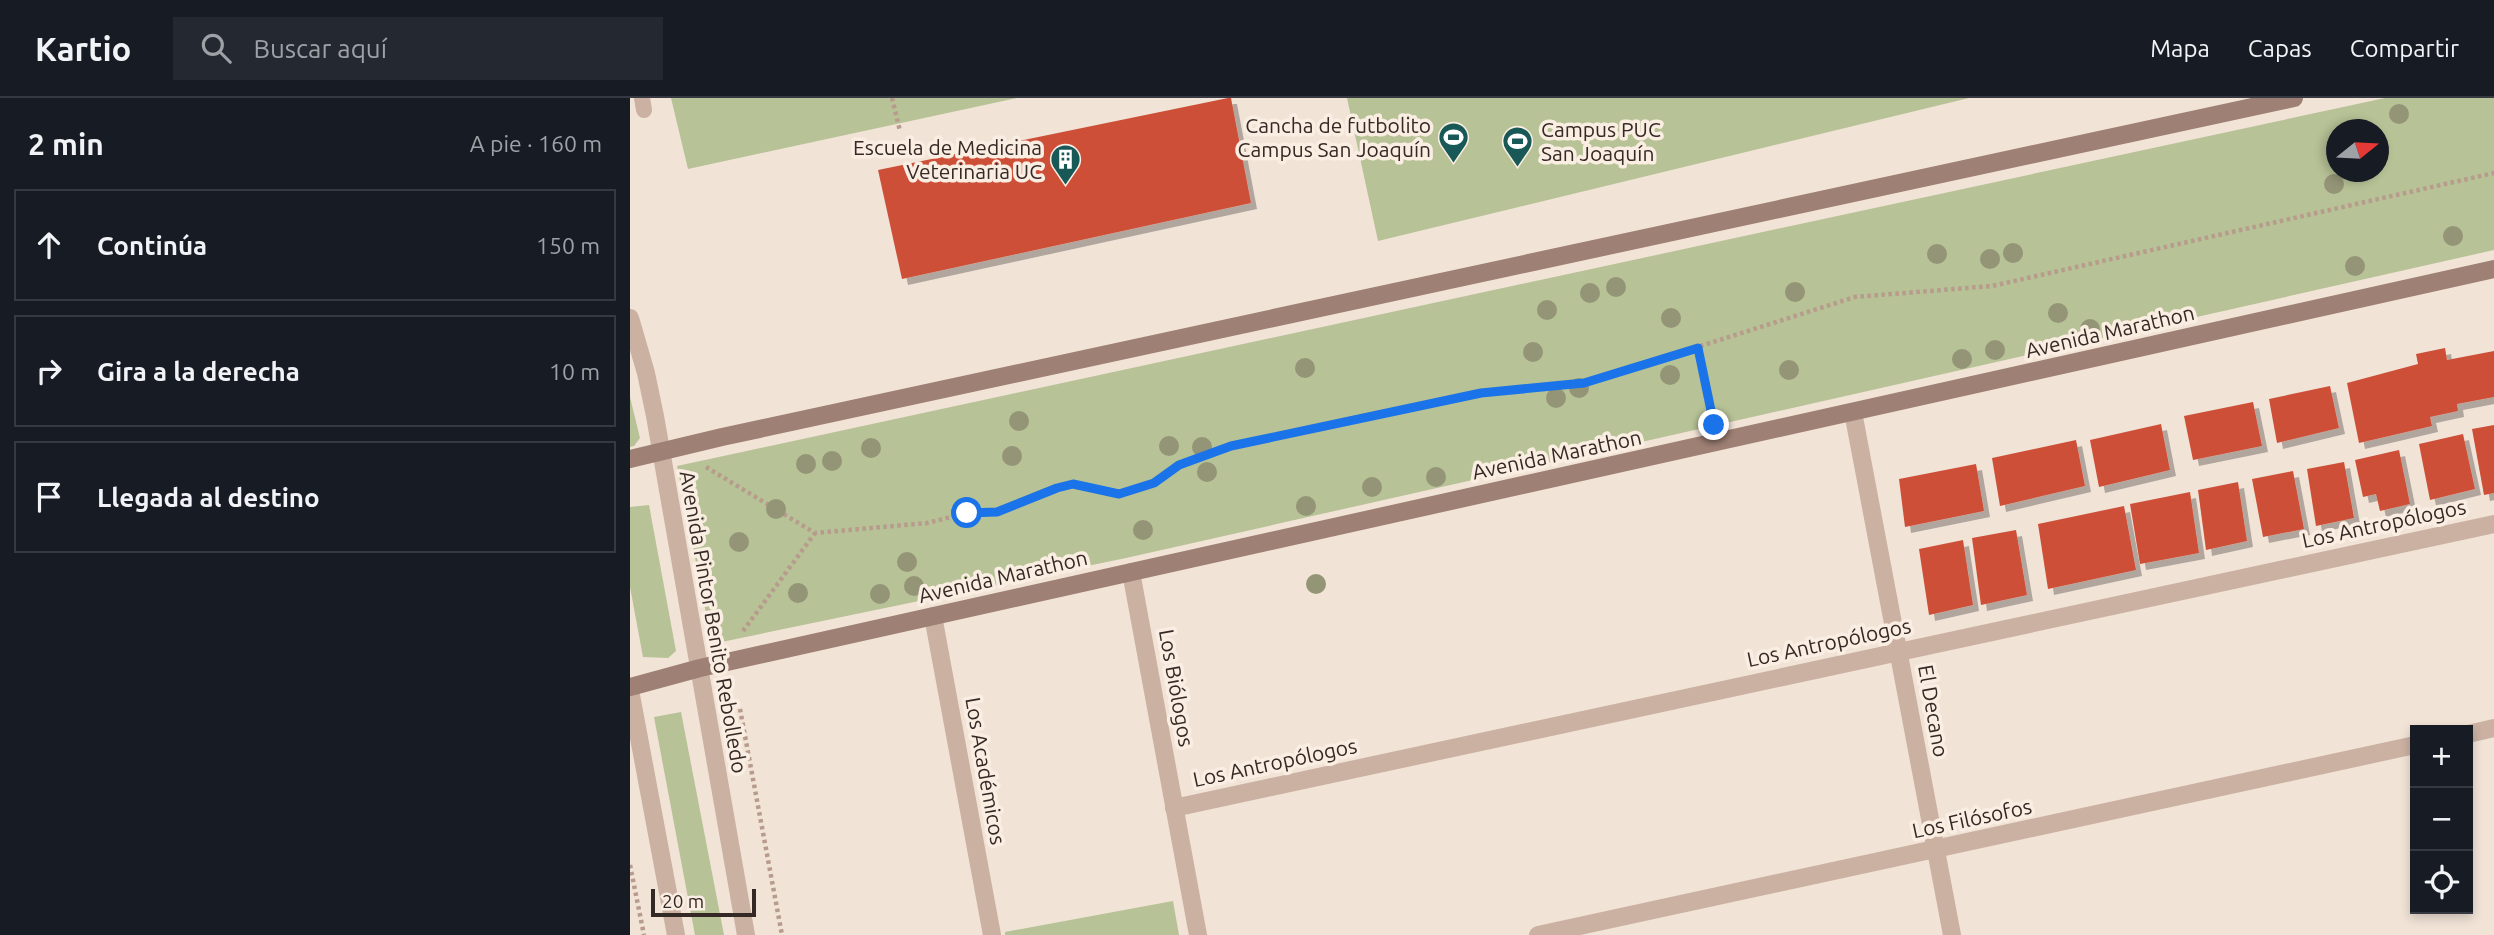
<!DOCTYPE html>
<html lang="es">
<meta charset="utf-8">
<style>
body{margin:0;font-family:Ubuntu,sans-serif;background:#242831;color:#f1f3f6}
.controls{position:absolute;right:21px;bottom:21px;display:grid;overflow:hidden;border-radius:0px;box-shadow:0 4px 10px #0003}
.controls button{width:63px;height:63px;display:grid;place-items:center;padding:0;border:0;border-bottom:2px solid #363941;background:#171b24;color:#f1f3f6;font:35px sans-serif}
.compass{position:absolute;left:1696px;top:21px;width:63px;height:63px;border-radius:50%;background:#171b24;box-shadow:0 4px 10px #0003;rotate:72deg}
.scale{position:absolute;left:21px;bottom:18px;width:105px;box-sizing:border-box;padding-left:7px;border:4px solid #352925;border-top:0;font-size:19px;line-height:24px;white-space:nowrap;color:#352925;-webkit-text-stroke:5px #faeee3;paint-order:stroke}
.stop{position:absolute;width:21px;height:21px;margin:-16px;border:5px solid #1a73e8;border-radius:50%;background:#fff}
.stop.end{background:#1a73e8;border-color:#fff;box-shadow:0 2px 7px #0008}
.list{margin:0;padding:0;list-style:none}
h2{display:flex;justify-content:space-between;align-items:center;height:91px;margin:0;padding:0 28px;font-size:30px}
h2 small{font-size:23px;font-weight:400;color:#9ea1a6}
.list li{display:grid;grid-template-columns:46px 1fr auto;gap:21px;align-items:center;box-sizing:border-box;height:112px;margin:0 14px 14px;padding:0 14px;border:2px solid #363941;border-radius:0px}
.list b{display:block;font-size:26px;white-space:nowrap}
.list em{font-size:23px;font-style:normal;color:#9ea1a6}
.icon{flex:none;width:38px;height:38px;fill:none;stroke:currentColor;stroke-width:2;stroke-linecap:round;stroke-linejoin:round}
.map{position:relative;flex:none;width:1864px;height:837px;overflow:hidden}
header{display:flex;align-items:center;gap:42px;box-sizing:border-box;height:98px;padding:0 35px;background:#171b24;border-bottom:2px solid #363941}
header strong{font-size:33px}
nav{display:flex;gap:38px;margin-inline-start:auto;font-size:24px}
.search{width:490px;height:63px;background:#242831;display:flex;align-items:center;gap:18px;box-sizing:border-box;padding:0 24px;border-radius:0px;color:#9ea1a6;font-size:26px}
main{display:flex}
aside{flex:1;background:#171b24}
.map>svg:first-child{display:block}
.green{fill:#b7c296;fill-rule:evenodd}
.building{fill:#ce5039;filter:url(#shadow)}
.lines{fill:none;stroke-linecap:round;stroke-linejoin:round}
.path{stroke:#b79b8c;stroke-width:4.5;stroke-dasharray:3.5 3.5;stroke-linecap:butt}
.service{stroke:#cbb1a2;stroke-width:16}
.minor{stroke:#cbb1a2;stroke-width:18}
.tertiary{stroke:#cbb1a2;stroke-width:18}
.secondary{stroke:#9f8074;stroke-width:18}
.tree{fill:#949576}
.route{stroke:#1a73e8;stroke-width:9}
.labels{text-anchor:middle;stroke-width:7;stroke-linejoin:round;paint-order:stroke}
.poi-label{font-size:21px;fill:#352925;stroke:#faeee3;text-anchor:end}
.street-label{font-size:21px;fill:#352925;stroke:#faeee3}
</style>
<header>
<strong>Kartio</strong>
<div class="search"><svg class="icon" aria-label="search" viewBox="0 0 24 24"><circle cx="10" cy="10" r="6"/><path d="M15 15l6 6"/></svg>Buscar aquí</div>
<nav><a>Mapa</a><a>Capas</a><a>Compartir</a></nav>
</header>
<main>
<aside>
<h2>2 min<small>A pie · 160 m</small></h2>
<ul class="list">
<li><svg class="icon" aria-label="ahead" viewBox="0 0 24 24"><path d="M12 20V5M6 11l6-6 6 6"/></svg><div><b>Continúa</b></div><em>150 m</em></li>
<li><svg class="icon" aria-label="right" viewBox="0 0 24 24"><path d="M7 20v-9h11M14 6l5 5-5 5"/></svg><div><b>Gira a la derecha</b></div><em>10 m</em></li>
<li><svg class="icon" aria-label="arrive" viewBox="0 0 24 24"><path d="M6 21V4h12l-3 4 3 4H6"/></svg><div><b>Llegada al destino</b></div></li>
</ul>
</aside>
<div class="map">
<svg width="1864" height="837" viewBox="0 0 1864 837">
<defs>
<filter id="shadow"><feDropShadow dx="6" dy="6" stdDeviation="0" flood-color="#0004"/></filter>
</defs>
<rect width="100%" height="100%" fill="#f2e3d7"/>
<!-- green -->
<g class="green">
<path d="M 41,0 L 387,0 L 58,71 Z"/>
<path d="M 717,0 L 1339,0 L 748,143 Z"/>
<path d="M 1755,0 L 1864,0 L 1864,152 L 496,460 L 82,546 L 47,368 ZM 1706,32 L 1748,32 L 1748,74 L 1706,74 Z"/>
<path d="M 0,299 L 10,340 L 4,348 L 0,349 Z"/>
<path d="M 19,407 L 46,553 L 38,560 L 13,559 L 0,489 L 0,409 Z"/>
<path d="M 51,614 L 94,837 L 65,837 L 24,619 Z"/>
<path d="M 543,803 L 549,837 L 375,837 L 375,834 Z"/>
</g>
<!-- building -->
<g class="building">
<path d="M 598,0 L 601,0 L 621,105 L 272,181 L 248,72 Z"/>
<path d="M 1815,250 L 1817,262 L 1864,253 L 1864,299 L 1827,306 L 1828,313 L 1800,319 L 1802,328 L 1729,345 L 1717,285 L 1788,266 L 1786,256 Z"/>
<path d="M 1700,288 L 1709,330 L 1647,345 L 1639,301 Z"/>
<path d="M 1623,304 L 1632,348 L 1563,362 L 1554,318 Z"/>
<path d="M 1531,326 L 1540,372 L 1469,389 L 1460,342 Z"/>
<path d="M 1864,327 L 1864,395 L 1854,397 L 1842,331 Z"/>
<path d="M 1833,336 L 1845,391 L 1800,402 L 1789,346 Z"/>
<path d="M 1446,342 L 1455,388 L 1370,408 L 1362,360 Z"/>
<path d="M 1769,352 L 1780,406 L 1750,413 L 1746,396 L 1733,399 L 1725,362 Z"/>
<path d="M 1714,364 L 1724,420 L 1686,428 L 1677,371 Z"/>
<path d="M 1346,366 L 1354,413 L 1275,429 L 1269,381 Z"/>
<path d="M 1663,373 L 1674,431 L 1633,439 L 1622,381 Z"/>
<path d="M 1608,384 L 1617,443 L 1576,452 L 1568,392 Z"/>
<path d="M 1560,394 L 1569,455 L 1510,466 L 1500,406 Z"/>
<path d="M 1494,408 L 1506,472 L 1418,491 L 1408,426 Z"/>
<path d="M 1386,432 L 1397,497 L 1351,507 L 1342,440 Z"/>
<path d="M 1333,442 L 1343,507 L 1299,517 L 1289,451 Z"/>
</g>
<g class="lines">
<!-- path -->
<g class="path">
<path d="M 262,0 L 270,33"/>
<path d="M 1068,250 L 1082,318"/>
<path d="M 76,369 L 185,435 L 297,425 L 337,415 L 367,414 L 427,390 L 443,386 L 489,396 L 524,385 L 549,367 L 601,348 L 851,295 L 954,285 L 1225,199 L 1362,188 L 1864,75"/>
<path d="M 113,533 L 185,435"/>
<path d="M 110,611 L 152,837"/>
<path d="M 0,767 L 14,837"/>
</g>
<!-- service -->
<path class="service" d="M 12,0 L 14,12"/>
<!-- minor -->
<g class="minor">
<path d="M 1223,314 L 1322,837"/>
<path d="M 501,474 L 568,837"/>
<path d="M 303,518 L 362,837"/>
<path d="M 1838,636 L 1864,630"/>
<path d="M 544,710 L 1864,426"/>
<path d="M 908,837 L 1785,647"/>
</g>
<!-- tertiary -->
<g class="tertiary">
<path d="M 0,220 L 16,275 L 25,318 L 116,837"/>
<path d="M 0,592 L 46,837"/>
</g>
<!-- secondary -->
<g class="secondary">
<path d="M 0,361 L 92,339 L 1664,0"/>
<path d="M 0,589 L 70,570 L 1864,171"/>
</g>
</g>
<!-- trees -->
<g class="tree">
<circle cx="1769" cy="16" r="10"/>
<circle cx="1704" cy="86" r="10"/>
<circle cx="1823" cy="138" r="10"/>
<circle cx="1383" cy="155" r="10"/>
<circle cx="1307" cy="156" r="10"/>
<circle cx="1360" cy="161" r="10"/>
<circle cx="1725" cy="168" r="10"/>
<circle cx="986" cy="189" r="10"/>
<circle cx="1165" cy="194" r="10"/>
<circle cx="960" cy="195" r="10"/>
<circle cx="917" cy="212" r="10"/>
<circle cx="1428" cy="215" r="10"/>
<circle cx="1041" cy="220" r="10"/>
<circle cx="1460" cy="231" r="10"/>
<circle cx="1365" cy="252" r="10"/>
<circle cx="903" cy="254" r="10"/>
<circle cx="1332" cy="261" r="10"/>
<circle cx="675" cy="270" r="10"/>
<circle cx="1159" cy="272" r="10"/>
<circle cx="1040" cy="277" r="10"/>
<circle cx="949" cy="290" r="10"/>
<circle cx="926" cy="300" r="10"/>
<circle cx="389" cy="323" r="10"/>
<circle cx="539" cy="348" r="10"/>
<circle cx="572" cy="349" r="10"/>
<circle cx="241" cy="350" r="10"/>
<circle cx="382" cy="358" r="10"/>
<circle cx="202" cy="363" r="10"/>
<circle cx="176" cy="366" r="10"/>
<circle cx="577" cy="374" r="10"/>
<circle cx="806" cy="379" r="10"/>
<circle cx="742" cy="389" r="10"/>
<circle cx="676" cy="408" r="10"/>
<circle cx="146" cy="411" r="10"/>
<circle cx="513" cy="432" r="10"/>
<circle cx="109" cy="444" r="10"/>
<circle cx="277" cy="464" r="10"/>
<circle cx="686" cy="486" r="10"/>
<circle cx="284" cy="488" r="10"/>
<circle cx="168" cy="495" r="10"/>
<circle cx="250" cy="496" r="10"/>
</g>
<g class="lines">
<!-- route -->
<path class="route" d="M 337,415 L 367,414 L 427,390 L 443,386 L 489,396 L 524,385 L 549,367 L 601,348 L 851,295 L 954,285 L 1068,250 L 1084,327"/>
</g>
<!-- icons -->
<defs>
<symbol id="stadium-pin" viewBox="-11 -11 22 30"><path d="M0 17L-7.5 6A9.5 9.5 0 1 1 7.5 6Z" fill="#185958" stroke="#faeee3"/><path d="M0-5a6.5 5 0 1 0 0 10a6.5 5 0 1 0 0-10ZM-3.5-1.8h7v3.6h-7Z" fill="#fff"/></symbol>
<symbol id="building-pin" viewBox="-11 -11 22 30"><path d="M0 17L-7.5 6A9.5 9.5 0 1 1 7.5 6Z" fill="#185958" stroke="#faeee3"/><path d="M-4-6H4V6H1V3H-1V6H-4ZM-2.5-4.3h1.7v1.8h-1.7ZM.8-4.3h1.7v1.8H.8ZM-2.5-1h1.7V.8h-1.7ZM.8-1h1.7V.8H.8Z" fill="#fff"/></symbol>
</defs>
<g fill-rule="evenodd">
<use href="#stadium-pin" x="806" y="22" width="35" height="47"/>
<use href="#stadium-pin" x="870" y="26" width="35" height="47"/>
<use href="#building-pin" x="418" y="44" width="35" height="47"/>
</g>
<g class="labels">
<!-- poi labels -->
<g class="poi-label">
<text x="801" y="35">Cancha de futbolito<tspan x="801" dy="24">Campus San Joaquín</tspan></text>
<text x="911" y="39" text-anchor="start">Campus PUC<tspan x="911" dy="24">San Joaquín</tspan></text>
<text x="412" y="57">Escuela de Medicina<tspan x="412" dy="24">Veterinaria UC</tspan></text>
</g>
<!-- street labels -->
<g class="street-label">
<text transform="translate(1480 234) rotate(-13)" y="7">Avenida Marathon</text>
<text transform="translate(927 357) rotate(-12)" y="7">Avenida Marathon</text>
<text transform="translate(1754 426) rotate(-12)" y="7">Los Antropólogos</text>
<text transform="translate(373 479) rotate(-13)" y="7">Avenida Marathon</text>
<text transform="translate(83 524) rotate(80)" y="7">Avenida Pintor Benito Rebolledo</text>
<text transform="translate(1199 545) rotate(-12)" y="7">Los Antropólogos</text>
<text transform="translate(546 590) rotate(80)" y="7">Los Biólogos</text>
<text transform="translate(1303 613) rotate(80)" y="7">El Decano</text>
<text transform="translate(645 665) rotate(-12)" y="7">Los Antropólogos</text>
<text transform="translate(355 673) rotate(80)" y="7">Los Académicos</text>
<text transform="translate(1342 721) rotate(-12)" y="7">Los Filósofos</text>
</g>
</g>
</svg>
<div class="controls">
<button>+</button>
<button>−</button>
<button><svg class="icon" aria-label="locate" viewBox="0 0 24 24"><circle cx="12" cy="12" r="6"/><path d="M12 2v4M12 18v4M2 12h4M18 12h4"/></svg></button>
</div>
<svg class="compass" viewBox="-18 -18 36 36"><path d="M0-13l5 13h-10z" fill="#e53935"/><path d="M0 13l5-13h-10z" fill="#9ea1a6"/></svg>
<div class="scale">20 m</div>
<div class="stop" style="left:337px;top:415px"></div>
<div class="stop end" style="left:1084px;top:327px"></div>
</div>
</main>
